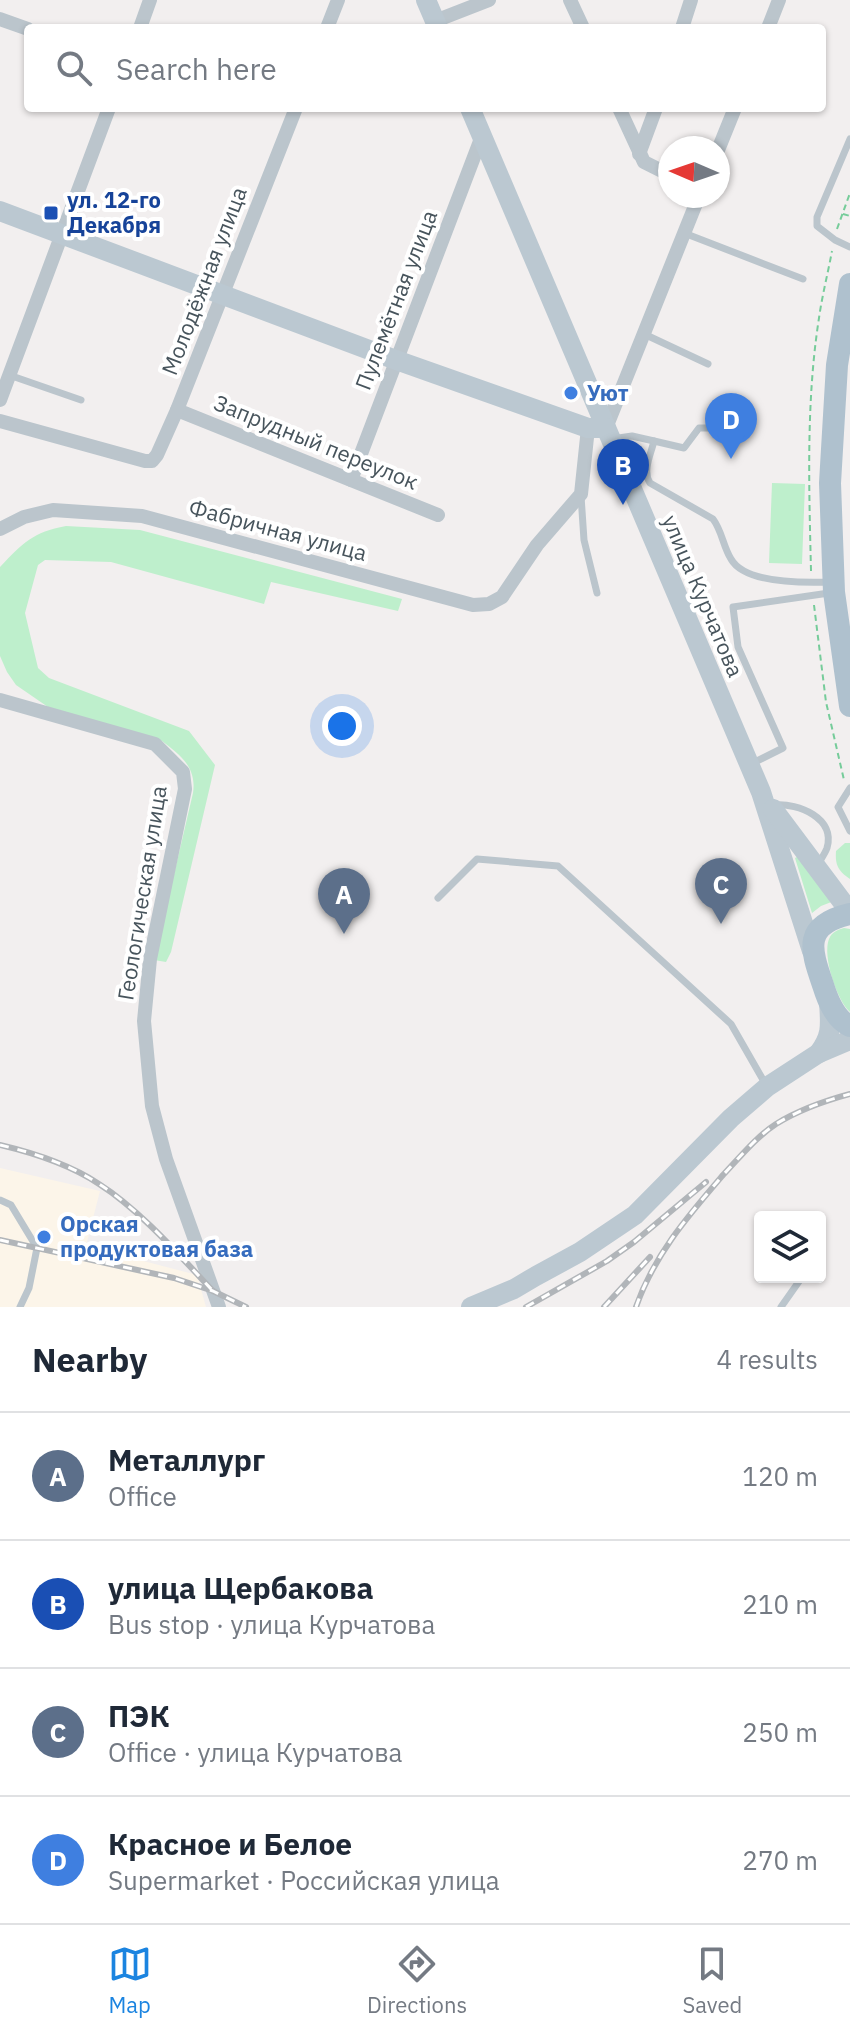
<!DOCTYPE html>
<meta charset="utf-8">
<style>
body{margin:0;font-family:"IBM Plex Sans",sans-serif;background:#f6f6f7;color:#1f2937}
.controls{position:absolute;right:24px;bottom:24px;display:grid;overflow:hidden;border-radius:8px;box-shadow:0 2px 6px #0004}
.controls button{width:72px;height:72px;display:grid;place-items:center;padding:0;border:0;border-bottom:2px solid #e0e1e3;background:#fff;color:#1f2937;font:40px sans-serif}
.compass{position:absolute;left:658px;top:136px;width:72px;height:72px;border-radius:50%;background:#fff;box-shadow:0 2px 6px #0004;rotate:272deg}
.you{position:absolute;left:342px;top:726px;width:28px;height:28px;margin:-20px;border:6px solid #fff;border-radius:50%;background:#1a73e8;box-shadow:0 0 0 12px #1a73e833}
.badge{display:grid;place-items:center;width:52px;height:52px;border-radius:50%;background:#1b84e0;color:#fff;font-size:26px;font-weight:700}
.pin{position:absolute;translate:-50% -66px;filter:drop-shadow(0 2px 4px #0008)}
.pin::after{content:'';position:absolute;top:42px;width:28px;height:24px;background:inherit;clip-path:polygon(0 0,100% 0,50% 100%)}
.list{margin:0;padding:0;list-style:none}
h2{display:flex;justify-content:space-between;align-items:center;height:104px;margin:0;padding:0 32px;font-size:34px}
h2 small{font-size:26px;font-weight:400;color:#747a83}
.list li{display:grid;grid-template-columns:52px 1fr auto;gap:24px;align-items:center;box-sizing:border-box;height:128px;padding:0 32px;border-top:2px solid #e0e1e3}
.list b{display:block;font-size:30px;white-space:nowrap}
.list p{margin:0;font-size:26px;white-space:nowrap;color:#747a83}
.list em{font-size:26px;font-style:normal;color:#747a83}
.icon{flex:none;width:44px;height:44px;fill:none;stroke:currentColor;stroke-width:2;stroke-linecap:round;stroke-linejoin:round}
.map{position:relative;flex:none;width:850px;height:1307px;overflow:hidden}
.search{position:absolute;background:#fff;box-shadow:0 2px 6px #0004;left:24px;right:24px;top:24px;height:88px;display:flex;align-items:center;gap:20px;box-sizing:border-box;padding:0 28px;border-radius:8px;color:#747a83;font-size:30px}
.sheet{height:616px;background:#fff}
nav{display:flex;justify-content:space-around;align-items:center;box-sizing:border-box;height:112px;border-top:2px solid #e0e1e3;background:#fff;font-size:22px;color:#747a83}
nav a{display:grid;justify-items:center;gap:4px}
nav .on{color:#1b84e0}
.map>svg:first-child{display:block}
.commercial{fill:#fcf5e9}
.green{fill:#beefcc}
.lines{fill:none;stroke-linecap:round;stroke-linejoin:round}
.path{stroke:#76cc9a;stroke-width:2;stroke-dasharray:6 4;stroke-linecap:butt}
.lane{stroke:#bbc5cc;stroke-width:7}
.street{stroke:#bbc5cc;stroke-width:14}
.secondary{stroke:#bbc8d1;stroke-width:20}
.primary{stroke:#afc1ce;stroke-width:22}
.rail-casing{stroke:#b1b5b9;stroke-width:6}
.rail{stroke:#fff;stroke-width:3;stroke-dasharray:9;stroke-linecap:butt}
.transit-dot{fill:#1a4fb4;stroke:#fff;stroke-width:3}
.shop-dot{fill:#3f7fe0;stroke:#fff;stroke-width:3}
.labels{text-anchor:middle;stroke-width:8;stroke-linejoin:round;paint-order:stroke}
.transit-label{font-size:22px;font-weight:bold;fill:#164399;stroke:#fff;text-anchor:start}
.street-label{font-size:22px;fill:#47545c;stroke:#fff}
.shop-label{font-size:22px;font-weight:bold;fill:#366cbe;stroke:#fff;text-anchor:start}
</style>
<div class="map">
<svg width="850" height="1307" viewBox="0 0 850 1307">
<rect width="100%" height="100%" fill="#f2efef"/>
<!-- commercial -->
<path class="commercial" d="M 0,1168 L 100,1191 L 86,1246 L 197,1275 L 206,1307 L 0,1307 Z"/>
<!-- green -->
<g class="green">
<path d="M 772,483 L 805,484 L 802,564 L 769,563 Z"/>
<path d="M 66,526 L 140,530 L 402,599 L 398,611 L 271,582 L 264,604 L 111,562 L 45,560 L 38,565 L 25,613 L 38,668 L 49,678 L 189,731 L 215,765 L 171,952 L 166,962 L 154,960 L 193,793 C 197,767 180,755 162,741 L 48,707 L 16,685 L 7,672 L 0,656 L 0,567 C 23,543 33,532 66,526 Z"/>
<path d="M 845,843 L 850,843 L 850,879 C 838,871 835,865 836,851 Z"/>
<path d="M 797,857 L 834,901 L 821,906 L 812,913 L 795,858 Z"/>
<path d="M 844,928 L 850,929 L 850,1012 C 837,1001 822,956 829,939 C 832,932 837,930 844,928 Z"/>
</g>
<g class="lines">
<!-- path -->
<g class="path">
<path d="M 843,214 L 850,216"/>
<path d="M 837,229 L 850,193"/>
<path d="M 811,571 C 809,487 806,401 819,318 C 822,296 828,273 832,251"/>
<path d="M 814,605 L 826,702 L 844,780"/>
</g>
<!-- lane -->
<g class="lane">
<path d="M 850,139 L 817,217 L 817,226 L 835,240 L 850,247"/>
<path d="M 684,233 L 803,279"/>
<path d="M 644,334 L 708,364"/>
<path d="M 9,375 L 81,400"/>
<path d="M 612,439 L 632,436 L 654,441 C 651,454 642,471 650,483 L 713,519 C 722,531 723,546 731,559 C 745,584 805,583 831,582"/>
<path d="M 654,441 L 684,448 L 699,428 L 713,428"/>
<path d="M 581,496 L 584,540 L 597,593"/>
<path d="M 751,764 L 783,748 L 738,647 L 733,607 L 829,593"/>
<path d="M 850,788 L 838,807 L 850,831"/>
<path d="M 775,805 C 798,803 836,818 827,848 C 825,854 820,860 817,866"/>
<path d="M 438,898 L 477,859 L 558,866 L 731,1024 L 766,1085"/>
<path d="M 0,1200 L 11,1205 L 37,1248 L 29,1288 L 20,1307"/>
<path d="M 781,1307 L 800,1280"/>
</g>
<!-- street -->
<g class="street">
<path d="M 570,0 L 583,28"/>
<path d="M 0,19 L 28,29"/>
<path d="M 435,21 L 489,0"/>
<path d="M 140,28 L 150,0"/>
<path d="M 327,28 L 338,0"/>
<path d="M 682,28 L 691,0"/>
<path d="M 768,28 L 779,0"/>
<path d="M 619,108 L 644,162 L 670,175"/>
<path d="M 718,150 L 735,108"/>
<path d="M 639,154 L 656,108"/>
<path d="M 0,400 L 109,108"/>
<path d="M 177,410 L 438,515"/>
<path d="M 0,421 L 145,461 L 152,461 L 157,455 L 177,410 L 296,108"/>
<path d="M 606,428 L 699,196"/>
<path d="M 351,480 L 482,136"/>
<path d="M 0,529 L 24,517 L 53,510 L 142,516 L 473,605 L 489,604 L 502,597 L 537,545 L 581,494 L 588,428"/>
<path d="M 0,700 L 155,744 L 183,772 L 185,789 L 150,959 L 144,1021 L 152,1106 L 166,1159 L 219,1307"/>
</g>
<!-- secondary -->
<g class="secondary">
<path d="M 426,0 L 438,28"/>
<path d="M 470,108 L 761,792 L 812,951"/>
<path d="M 0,211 L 396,360 L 588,428 L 606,428"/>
<path d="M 773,809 L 850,912"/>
<path d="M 819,1053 C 833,1034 830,1024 829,1001"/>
<path d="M 471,1307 L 514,1289 L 536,1276 L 580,1252 L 635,1215 L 731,1118 L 767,1087 L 819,1053 L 850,1040"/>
</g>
<!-- primary -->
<g class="primary">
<path d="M 850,284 L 837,365 L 830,483 L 834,592 L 850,706"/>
<path d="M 850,914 C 803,925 810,948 823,985 C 828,1001 835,1019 850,1026"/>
</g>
<defs>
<g id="rail">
<path d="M 0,1145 C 34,1153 69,1164 99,1184 C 140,1210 179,1255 213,1291"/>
<path d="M 0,1240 L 174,1278 L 213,1291 L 246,1307"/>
<path d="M 526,1307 L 607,1261 L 634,1242 L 706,1182"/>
<path d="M 604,1307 L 650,1257"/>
<path d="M 636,1307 C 654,1255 688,1216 723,1175 C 740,1157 756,1137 776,1124 C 799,1110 824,1101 850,1094"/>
</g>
</defs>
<!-- rail casing -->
<use href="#rail" class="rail-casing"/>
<!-- rail -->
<use href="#rail" class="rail"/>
</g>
<!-- markers -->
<rect class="transit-dot" x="43" y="205" width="16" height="16" rx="4"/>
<g class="shop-dot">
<circle cx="571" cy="393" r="8"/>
<circle cx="44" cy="1237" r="8"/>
</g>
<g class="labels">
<!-- transit labels -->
<g class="transit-label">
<text x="67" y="208">ул. 12-го<tspan x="67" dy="25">Декабря</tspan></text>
</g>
<!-- street labels -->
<g class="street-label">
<text transform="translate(204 281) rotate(-69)" y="8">Молодёжная улица</text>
<text transform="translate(396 300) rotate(-69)" y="8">Пулемётная улица</text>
<text transform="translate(316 442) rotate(22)" y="8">Запрудный переулок</text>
<text transform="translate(278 530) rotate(15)" y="8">Фабричная улица</text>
<text transform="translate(703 596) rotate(67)" y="8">улица Курчатова</text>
<text transform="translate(142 893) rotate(-81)" y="8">Геологическая улица</text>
</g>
<!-- shop labels -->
<g class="shop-label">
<text x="587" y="401">Уют</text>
<text x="60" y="1232">Орская<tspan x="60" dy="25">продуктовая база</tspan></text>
</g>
</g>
</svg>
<div class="controls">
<button><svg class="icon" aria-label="layers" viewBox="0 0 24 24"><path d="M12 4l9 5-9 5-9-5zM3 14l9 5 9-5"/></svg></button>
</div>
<svg class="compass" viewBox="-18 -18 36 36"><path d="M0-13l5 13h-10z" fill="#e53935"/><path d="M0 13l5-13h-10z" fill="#747a83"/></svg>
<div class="you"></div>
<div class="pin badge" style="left:344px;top:934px;background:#5c6f8a">A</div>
<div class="pin badge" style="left:623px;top:505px;background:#1a4fb4">B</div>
<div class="pin badge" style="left:721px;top:924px;background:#5c6f8a">C</div>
<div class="pin badge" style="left:731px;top:459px;background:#3f7fe0">D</div>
<div class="search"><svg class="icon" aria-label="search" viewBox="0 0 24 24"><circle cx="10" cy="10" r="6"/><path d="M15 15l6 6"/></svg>Search here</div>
</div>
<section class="sheet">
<h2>Nearby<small>4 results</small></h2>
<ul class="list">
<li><span class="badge" style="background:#5c6f8a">A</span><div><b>Металлург</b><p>Office</p></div><em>120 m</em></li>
<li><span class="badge" style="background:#1a4fb4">B</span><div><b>улица Щербакова</b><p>Bus stop · улица Курчатова</p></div><em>210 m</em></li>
<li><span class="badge" style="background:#5c6f8a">C</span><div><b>ПЭК</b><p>Office · улица Курчатова</p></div><em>250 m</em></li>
<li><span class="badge" style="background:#3f7fe0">D</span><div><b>Красное и Белое</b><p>Supermarket · Российская улица</p></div><em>270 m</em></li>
</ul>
</section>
<nav>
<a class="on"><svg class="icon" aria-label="map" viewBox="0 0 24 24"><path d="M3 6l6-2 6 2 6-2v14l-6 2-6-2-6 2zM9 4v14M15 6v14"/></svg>Map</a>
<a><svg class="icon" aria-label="directions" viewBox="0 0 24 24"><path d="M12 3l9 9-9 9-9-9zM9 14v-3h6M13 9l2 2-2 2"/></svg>Directions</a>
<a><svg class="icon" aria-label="saved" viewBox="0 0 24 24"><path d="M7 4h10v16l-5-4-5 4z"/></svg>Saved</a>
</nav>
